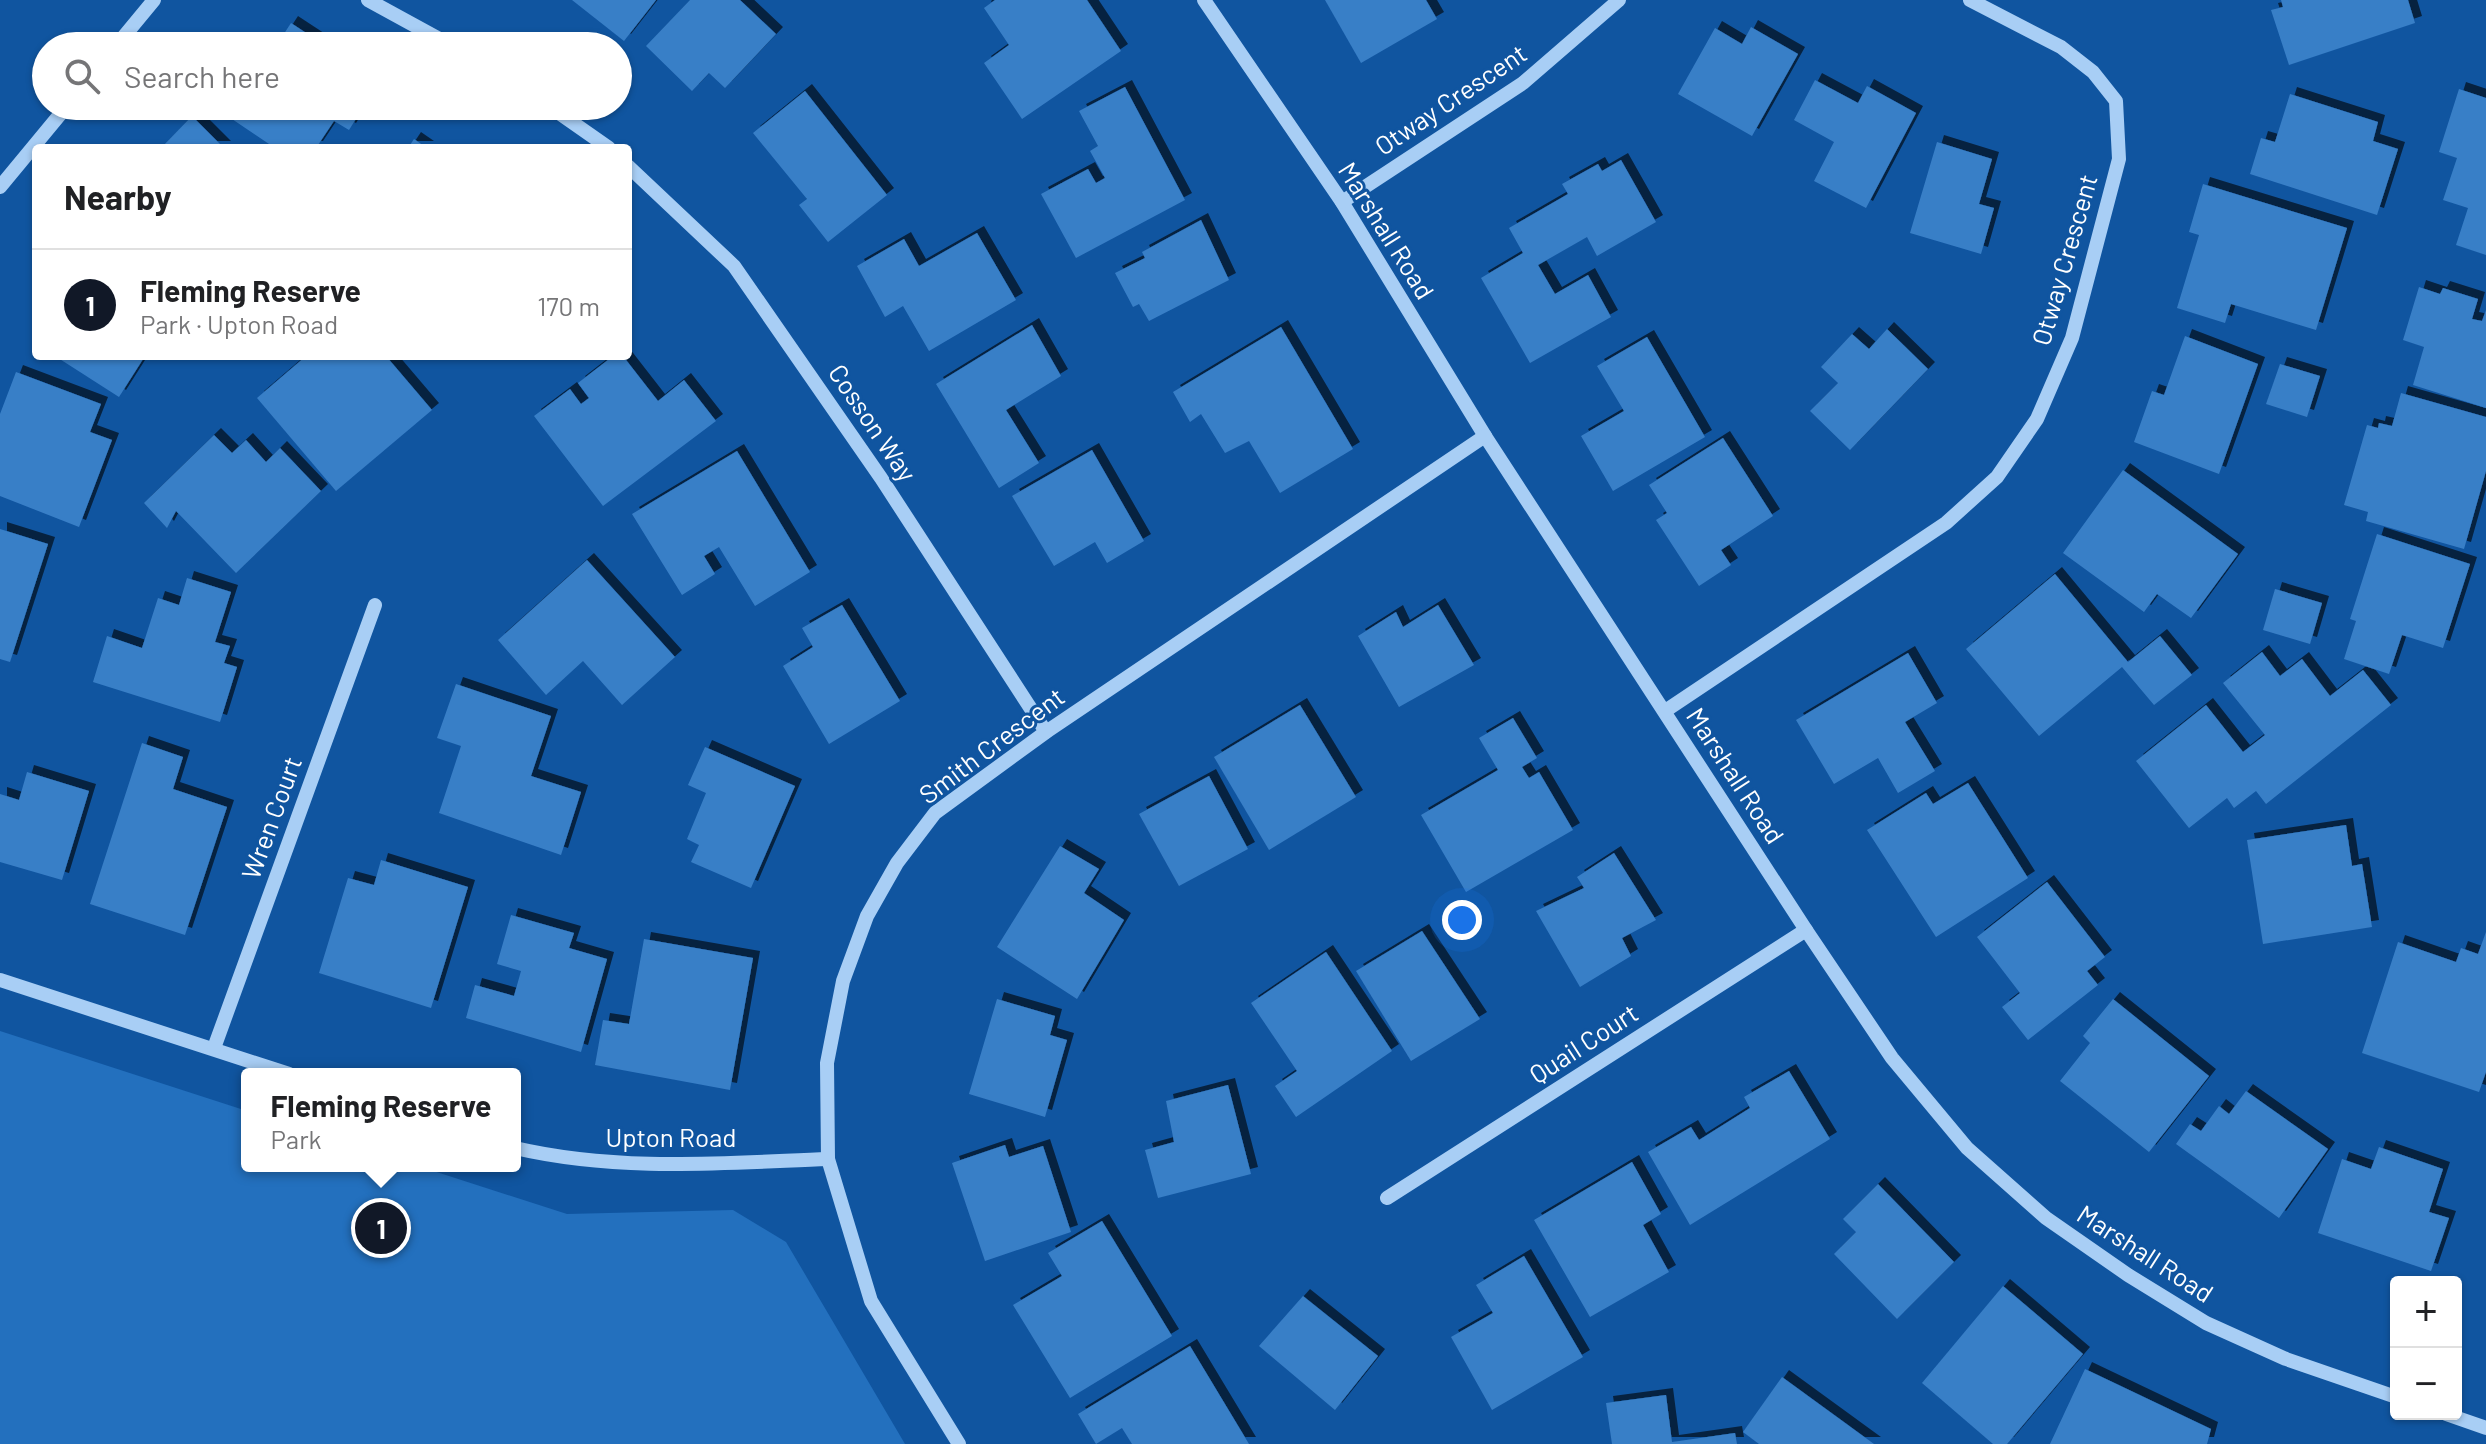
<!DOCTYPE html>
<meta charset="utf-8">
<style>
body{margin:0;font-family:Barlow,sans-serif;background:#f6f6f6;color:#202124}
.controls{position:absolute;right:24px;bottom:24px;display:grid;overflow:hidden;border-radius:8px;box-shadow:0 2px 6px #0004}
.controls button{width:72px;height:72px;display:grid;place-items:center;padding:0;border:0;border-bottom:2px solid #e0e0e0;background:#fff;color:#202124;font:40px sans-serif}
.you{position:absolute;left:1462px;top:920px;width:28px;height:28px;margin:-20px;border:6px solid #fff;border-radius:50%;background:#1a73e8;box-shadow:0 0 0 12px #1a73e833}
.badge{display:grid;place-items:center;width:52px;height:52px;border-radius:50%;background:#111827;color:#fff;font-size:26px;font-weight:700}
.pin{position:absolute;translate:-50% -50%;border:4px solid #fff;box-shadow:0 2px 8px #0006}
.popup{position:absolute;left:241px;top:1068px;width:280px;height:104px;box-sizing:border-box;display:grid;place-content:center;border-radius:8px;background:#fff;filter:drop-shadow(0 2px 6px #0005);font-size:26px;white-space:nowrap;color:#757577}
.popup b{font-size:30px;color:#202124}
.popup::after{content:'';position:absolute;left:50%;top:100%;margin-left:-16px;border:16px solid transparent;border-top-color:#fff}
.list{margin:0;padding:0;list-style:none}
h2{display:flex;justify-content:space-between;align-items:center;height:104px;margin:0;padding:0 32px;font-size:34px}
h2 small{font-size:26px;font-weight:400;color:#757577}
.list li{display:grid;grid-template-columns:52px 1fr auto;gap:24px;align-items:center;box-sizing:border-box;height:112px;padding:0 32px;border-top:2px solid #e0e0e0}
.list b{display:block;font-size:30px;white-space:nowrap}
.list p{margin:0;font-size:26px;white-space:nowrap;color:#757577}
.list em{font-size:26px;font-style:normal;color:#757577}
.icon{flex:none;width:44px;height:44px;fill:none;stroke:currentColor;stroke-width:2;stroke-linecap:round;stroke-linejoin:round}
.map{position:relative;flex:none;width:2486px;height:1444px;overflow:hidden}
.search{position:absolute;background:#fff;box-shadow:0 2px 6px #0004;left:32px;top:32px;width:600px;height:88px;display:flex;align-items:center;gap:20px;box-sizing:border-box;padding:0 28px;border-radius:44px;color:#757577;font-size:30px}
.panel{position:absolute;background:#fff;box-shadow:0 2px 6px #0004;left:32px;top:144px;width:600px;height:216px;border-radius:8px}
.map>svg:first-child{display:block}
.green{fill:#2370be}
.building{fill:#397fc7;filter:url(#shadow)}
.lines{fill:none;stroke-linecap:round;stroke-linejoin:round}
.minor{stroke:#a8cef5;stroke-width:14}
.labels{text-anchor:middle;stroke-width:6;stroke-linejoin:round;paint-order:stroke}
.street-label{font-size:26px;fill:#fff;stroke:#1055a0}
</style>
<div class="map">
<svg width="2486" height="1444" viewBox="0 0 2486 1444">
<defs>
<filter id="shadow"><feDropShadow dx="7" dy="-7" stdDeviation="0" flood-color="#0009"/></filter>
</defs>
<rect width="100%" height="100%" fill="#1055a0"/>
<!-- green -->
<path class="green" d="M 0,1031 L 247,1111 L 247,1166 L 418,1166 L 567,1214 L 733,1210 L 786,1242 L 905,1444 L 0,1444 Z"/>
<!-- building -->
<g class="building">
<path d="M 572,0 L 656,0 L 624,41 Z"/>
<path d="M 690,0 L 740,0 L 776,34 L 725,88 L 709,73 L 692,91 L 646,46 Z"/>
<path d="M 995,0 L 1087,0 L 1121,51 L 1022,119 L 984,63 L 1009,45 L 984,8 Z"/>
<path d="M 1325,0 L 1426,0 L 1437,19 L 1361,63 Z"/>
<path d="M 2281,0 L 2408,0 L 2415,23 L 2289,65 L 2271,10 L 2283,7 Z"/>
<path d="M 291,23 L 326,46 L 276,46 Z"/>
<path d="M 1751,27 L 1798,54 L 1752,136 L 1678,94 L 1715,28 L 1742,44 Z"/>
<path d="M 1815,80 L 1858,103 L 1867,86 L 1916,113 L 1866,208 L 1814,181 L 1834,142 L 1794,120 Z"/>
<path d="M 1125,87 L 1185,200 L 1076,258 L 1041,194 L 1088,169 L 1096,183 L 1105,178 L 1090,151 L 1098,146 L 1079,111 Z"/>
<path d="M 2459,89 L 2486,98 L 2486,255 L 2456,245 L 2468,208 L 2443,200 L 2457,158 L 2439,152 Z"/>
<path d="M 805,91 L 887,195 L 828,242 L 799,205 L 807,199 L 753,133 Z"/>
<path d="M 2290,94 L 2378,122 L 2373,141 L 2398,149 L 2377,215 L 2250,174 L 2261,138 L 2275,142 Z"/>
<path d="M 237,106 L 364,106 L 349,130 L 334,121 L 316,148 L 275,148 L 229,117 Z"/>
<path d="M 192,116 L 224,148 L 161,148 Z"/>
<path d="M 414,139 L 427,148 L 408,148 Z"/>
<path d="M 1937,142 L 1992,159 L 1979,204 L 1994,208 L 1981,254 L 1910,233 Z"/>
<path d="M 1621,160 L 1656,222 L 1597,256 L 1587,237 L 1538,265 L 1555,294 L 1588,275 L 1611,317 L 1530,363 L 1481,278 L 1523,253 L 1509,228 L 1568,194 L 1562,184 L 1598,164 L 1602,171 Z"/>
<path d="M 2203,184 L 2347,228 L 2316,330 L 2231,304 L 2225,323 L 2177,308 L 2199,235 L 2189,232 Z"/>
<path d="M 1201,220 L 1229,280 L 1149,321 L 1139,304 L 1133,307 L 1115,273 L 1145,258 L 1142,252 Z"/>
<path d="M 977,233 L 1016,300 L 929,351 L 903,306 L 885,317 L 857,266 L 904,239 L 919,266 Z"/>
<path d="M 2419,287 L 2440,294 L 2443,288 L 2478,299 L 2472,319 L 2482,321 L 2486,310 L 2486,408 L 2413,385 L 2424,347 L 2403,340 Z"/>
<path d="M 1032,325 L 1061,376 L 1006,410 L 1039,463 L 999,488 L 936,384 Z"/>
<path d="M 1281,327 L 1353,449 L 1280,493 L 1249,441 L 1225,453 L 1201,414 L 1190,422 L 1173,392 Z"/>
<path d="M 1887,329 L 1928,369 L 1850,450 L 1810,411 L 1838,383 L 1821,367 L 1852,334 L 1869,349 Z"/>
<path d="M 2185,336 L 2258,364 L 2219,474 L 2134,442 L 2152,391 L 2164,395 Z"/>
<path d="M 1647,337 L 1705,437 L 1613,491 L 1581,436 L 1624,411 L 1597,366 Z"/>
<path d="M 55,356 L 145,356 L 119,397 Z"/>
<path d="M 306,356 L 386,356 L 432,410 L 336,491 L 257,398 Z"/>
<path d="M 613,356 L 623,356 L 658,401 L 684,380 L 716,421 L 603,506 L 534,416 L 570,389 L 581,404 L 589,398 L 578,383 Z"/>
<path d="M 2280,364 L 2320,376 L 2307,417 L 2266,404 Z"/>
<path d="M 16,372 L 101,404 L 90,432 L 112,440 L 79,527 L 0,496 L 0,414 Z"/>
<path d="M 2401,393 L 2486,417 L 2486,471 L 2464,549 L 2366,521 L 2368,512 L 2344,505 L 2367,425 L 2378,428 L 2379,423 L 2392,426 Z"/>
<path d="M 214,435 L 232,453 L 246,440 L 266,462 L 280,448 L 321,491 L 236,573 L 176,511 L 167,528 L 144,503 Z"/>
<path d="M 1723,438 L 1773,516 L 1721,550 L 1731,565 L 1699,586 L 1656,520 L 1667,513 L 1649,485 Z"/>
<path d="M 1092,450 L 1144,541 L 1107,563 L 1095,542 L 1054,566 L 1012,496 Z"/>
<path d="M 737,451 L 810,572 L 755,606 L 719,547 L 704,556 L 715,574 L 682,595 L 632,514 Z"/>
<path d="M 2123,470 L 2238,554 L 2191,618 L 2157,594 L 2144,612 L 2063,553 Z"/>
<path d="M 0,529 L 48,544 L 10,662 L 0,659 Z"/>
<path d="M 2377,534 L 2470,564 L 2443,648 L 2402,635 L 2389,674 L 2344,659 L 2356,621 L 2350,619 Z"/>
<path d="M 587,560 L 675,657 L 622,705 L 583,661 L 546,695 L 498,640 Z"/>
<path d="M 2055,574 L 2128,662 L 2160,636 L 2192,675 L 2154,705 L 2122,667 L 2039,736 L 1966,649 Z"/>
<path d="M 187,578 L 231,592 L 215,642 L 230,646 L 224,663 L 237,667 L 220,722 L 93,682 L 107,636 L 142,648 L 158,598 L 179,605 Z"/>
<path d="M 2275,589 L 2322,603 L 2310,644 L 2263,630 Z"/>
<path d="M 842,605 L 900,701 L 829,744 L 783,666 L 813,647 L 802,628 Z"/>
<path d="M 1438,605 L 1474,665 L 1399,707 L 1358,636 L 1396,612 L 1403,627 Z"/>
<path d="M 2262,652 L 2280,676 L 2302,659 L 2330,696 L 2363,670 L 2391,705 L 2266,804 L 2256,791 L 2234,808 L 2227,798 L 2189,828 L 2136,761 L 2206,705 L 2243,752 L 2265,735 L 2223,683 Z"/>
<path d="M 1908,653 L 1937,703 L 1905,722 L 1935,771 L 1898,793 L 1878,758 L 1834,784 L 1796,720 Z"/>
<path d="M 456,684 L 551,716 L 531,776 L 581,792 L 561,855 L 439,813 L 461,746 L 437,738 Z"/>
<path d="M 1300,705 L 1356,797 L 1269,850 L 1214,757 Z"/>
<path d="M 1513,718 L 1537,758 L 1522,767 L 1529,778 L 1539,772 L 1573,830 L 1466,892 L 1421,815 L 1498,770 L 1479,738 Z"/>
<path d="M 142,743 L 183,757 L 173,789 L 227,807 L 185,935 L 90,904 Z"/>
<path d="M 705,747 L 795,786 L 751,888 L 691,862 L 699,845 L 687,839 L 706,793 L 688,785 Z"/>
<path d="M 27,772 L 89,791 L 62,880 L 0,862 L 0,794 L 19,800 Z"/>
<path d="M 1209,776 L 1248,849 L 1179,886 L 1139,814 Z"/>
<path d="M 1968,783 L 2028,878 L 1936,937 L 1867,830 L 1926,793 L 1933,804 Z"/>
<path d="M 2346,825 L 2352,866 L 2362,864 L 2372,927 L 2263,944 L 2247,840 Z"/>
<path d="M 1060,846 L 1099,869 L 1084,893 L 1124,920 L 1077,999 L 997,947 Z"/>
<path d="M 1614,853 L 1656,920 L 1622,938 L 1631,956 L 1580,987 L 1536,911 L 1584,888 L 1577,877 Z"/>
<path d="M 381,860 L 468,887 L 431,1008 L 319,973 L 348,878 L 374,885 Z"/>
<path d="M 2047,882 L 2105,957 L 2087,971 L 2098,985 L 2028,1040 L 2002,1007 L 2020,993 L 1977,937 Z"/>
<path d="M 511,915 L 574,933 L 569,948 L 607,959 L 581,1052 L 466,1018 L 475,985 L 514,996 L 521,971 L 497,964 Z"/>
<path d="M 1422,931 L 1480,1019 L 1411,1061 L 1356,971 Z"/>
<path d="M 2486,932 L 2486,1072 L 2479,1092 L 2362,1053 L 2398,942 L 2456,962 L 2461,948 L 2478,954 Z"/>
<path d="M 644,939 L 753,958 L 730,1090 L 595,1065 L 603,1020 L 629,1024 Z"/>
<path d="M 1326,952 L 1392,1051 L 1296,1117 L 1275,1086 L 1297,1071 L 1251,1003 Z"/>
<path d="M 997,999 L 1055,1016 L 1050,1035 L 1067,1040 L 1045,1117 L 969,1094 Z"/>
<path d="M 2113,999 L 2209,1076 L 2149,1152 L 2060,1081 L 2090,1043 L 2083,1036 Z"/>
<path d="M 1789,1071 L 1830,1139 L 1690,1225 L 1648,1152 L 1691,1127 L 1699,1140 L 1750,1108 L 1744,1097 Z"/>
<path d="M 1228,1085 L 1251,1174 L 1158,1198 L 1145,1150 L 1174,1142 L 1166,1101 Z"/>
<path d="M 2246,1091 L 2328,1149 L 2279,1218 L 2176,1144 L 2190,1124 L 2201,1131 L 2219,1106 L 2229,1114 Z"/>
<path d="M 1005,1145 L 1009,1157 L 1043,1146 L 1071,1232 L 985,1261 L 952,1163 Z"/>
<path d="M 2379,1147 L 2443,1169 L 2429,1212 L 2449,1218 L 2431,1271 L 2318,1233 L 2342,1159 L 2371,1169 Z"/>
<path d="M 1632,1162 L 1661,1214 L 1643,1225 L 1669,1272 L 1590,1317 L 1534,1220 Z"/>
<path d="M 1878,1184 L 1954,1262 L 1897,1319 L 1834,1254 L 1856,1232 L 1843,1219 Z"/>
<path d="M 1102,1221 L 1172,1336 L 1070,1398 L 1013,1305 L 1062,1276 L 1048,1253 Z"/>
<path d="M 1524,1256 L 1583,1357 L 1492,1410 L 1451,1337 L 1493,1313 L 1476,1285 Z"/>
<path d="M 2003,1286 L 2083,1354 L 2007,1444 L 1993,1444 L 1922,1383 Z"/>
<path d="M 1303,1296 L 1378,1356 L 1335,1410 L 1259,1346 Z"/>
<path d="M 1190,1346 L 1249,1444 L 1132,1444 L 1122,1428 L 1096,1444 L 1078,1414 Z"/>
<path d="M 2085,1369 L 2211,1429 L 2207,1444 L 2050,1444 Z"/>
<path d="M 1782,1377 L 1874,1444 L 1759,1444 L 1743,1432 Z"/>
<path d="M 1666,1395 L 1672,1442 L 1735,1433 L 1737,1444 L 1612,1444 L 1606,1403 Z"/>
</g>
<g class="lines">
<!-- minor -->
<g class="minor">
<path d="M 368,0 L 452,46"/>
<path d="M 1204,0 L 1342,202 L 1485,436 L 1806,930 L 1892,1058 L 1967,1148 L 2046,1218 L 2128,1275 L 2206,1323 L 2286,1359 L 2396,1397"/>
<path d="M 116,46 L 154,0"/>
<path d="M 549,106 L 609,148"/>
<path d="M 628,166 L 734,266 L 881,478 L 1046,732"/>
<path d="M 0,187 L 67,106"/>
<path d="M 1342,202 L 1523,83 L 1619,0"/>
<path d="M 1665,711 L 1946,523 L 1997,477 L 2037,419 L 2072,338 L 2119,159 L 2116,101 L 2093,72 L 2061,47 L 1970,0"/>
<path d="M 0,980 L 289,1074"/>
<path d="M 214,1048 L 375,605"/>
<path d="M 515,1148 C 618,1172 722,1163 828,1159"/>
<path d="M 1387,1198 L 1806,930"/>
<path d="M 2446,1414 L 2486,1428"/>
<path d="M 959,1444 L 871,1301 L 828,1159 L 827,1063 L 843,981 L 867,916 L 897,863 L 935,813 L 1046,732 L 1485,436"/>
</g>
</g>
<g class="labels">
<!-- street labels -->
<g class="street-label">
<text transform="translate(1451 100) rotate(-34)" y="9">Otway Crescent</text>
<text transform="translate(1386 231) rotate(58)" y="9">Marshall Road</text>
<text transform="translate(2065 260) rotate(-74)" y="9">Otway Crescent</text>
<text transform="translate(872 423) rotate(56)" y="9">Cosson Way</text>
<text transform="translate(992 746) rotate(-37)" y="9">Smith Crescent</text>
<text transform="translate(1735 776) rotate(57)" y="9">Marshall Road</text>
<text transform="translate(272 818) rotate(-70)" y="9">Wren Court</text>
<text transform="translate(1584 1044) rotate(-33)" y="9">Quail Court</text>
<text x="671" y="1147">Upton Road</text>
<text transform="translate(2145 1254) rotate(33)" y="9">Marshall Road</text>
</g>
</g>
</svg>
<div class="controls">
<button>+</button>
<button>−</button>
</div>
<div class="you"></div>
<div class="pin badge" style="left:381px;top:1228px">1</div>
<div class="popup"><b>Fleming Reserve</b>Park</div>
<div class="search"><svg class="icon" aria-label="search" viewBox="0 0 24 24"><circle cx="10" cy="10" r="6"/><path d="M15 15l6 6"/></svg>Search here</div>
<section class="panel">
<h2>Nearby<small></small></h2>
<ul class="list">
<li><span class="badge">1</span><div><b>Fleming Reserve</b><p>Park · Upton Road</p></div><em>170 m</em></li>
</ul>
</section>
</div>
